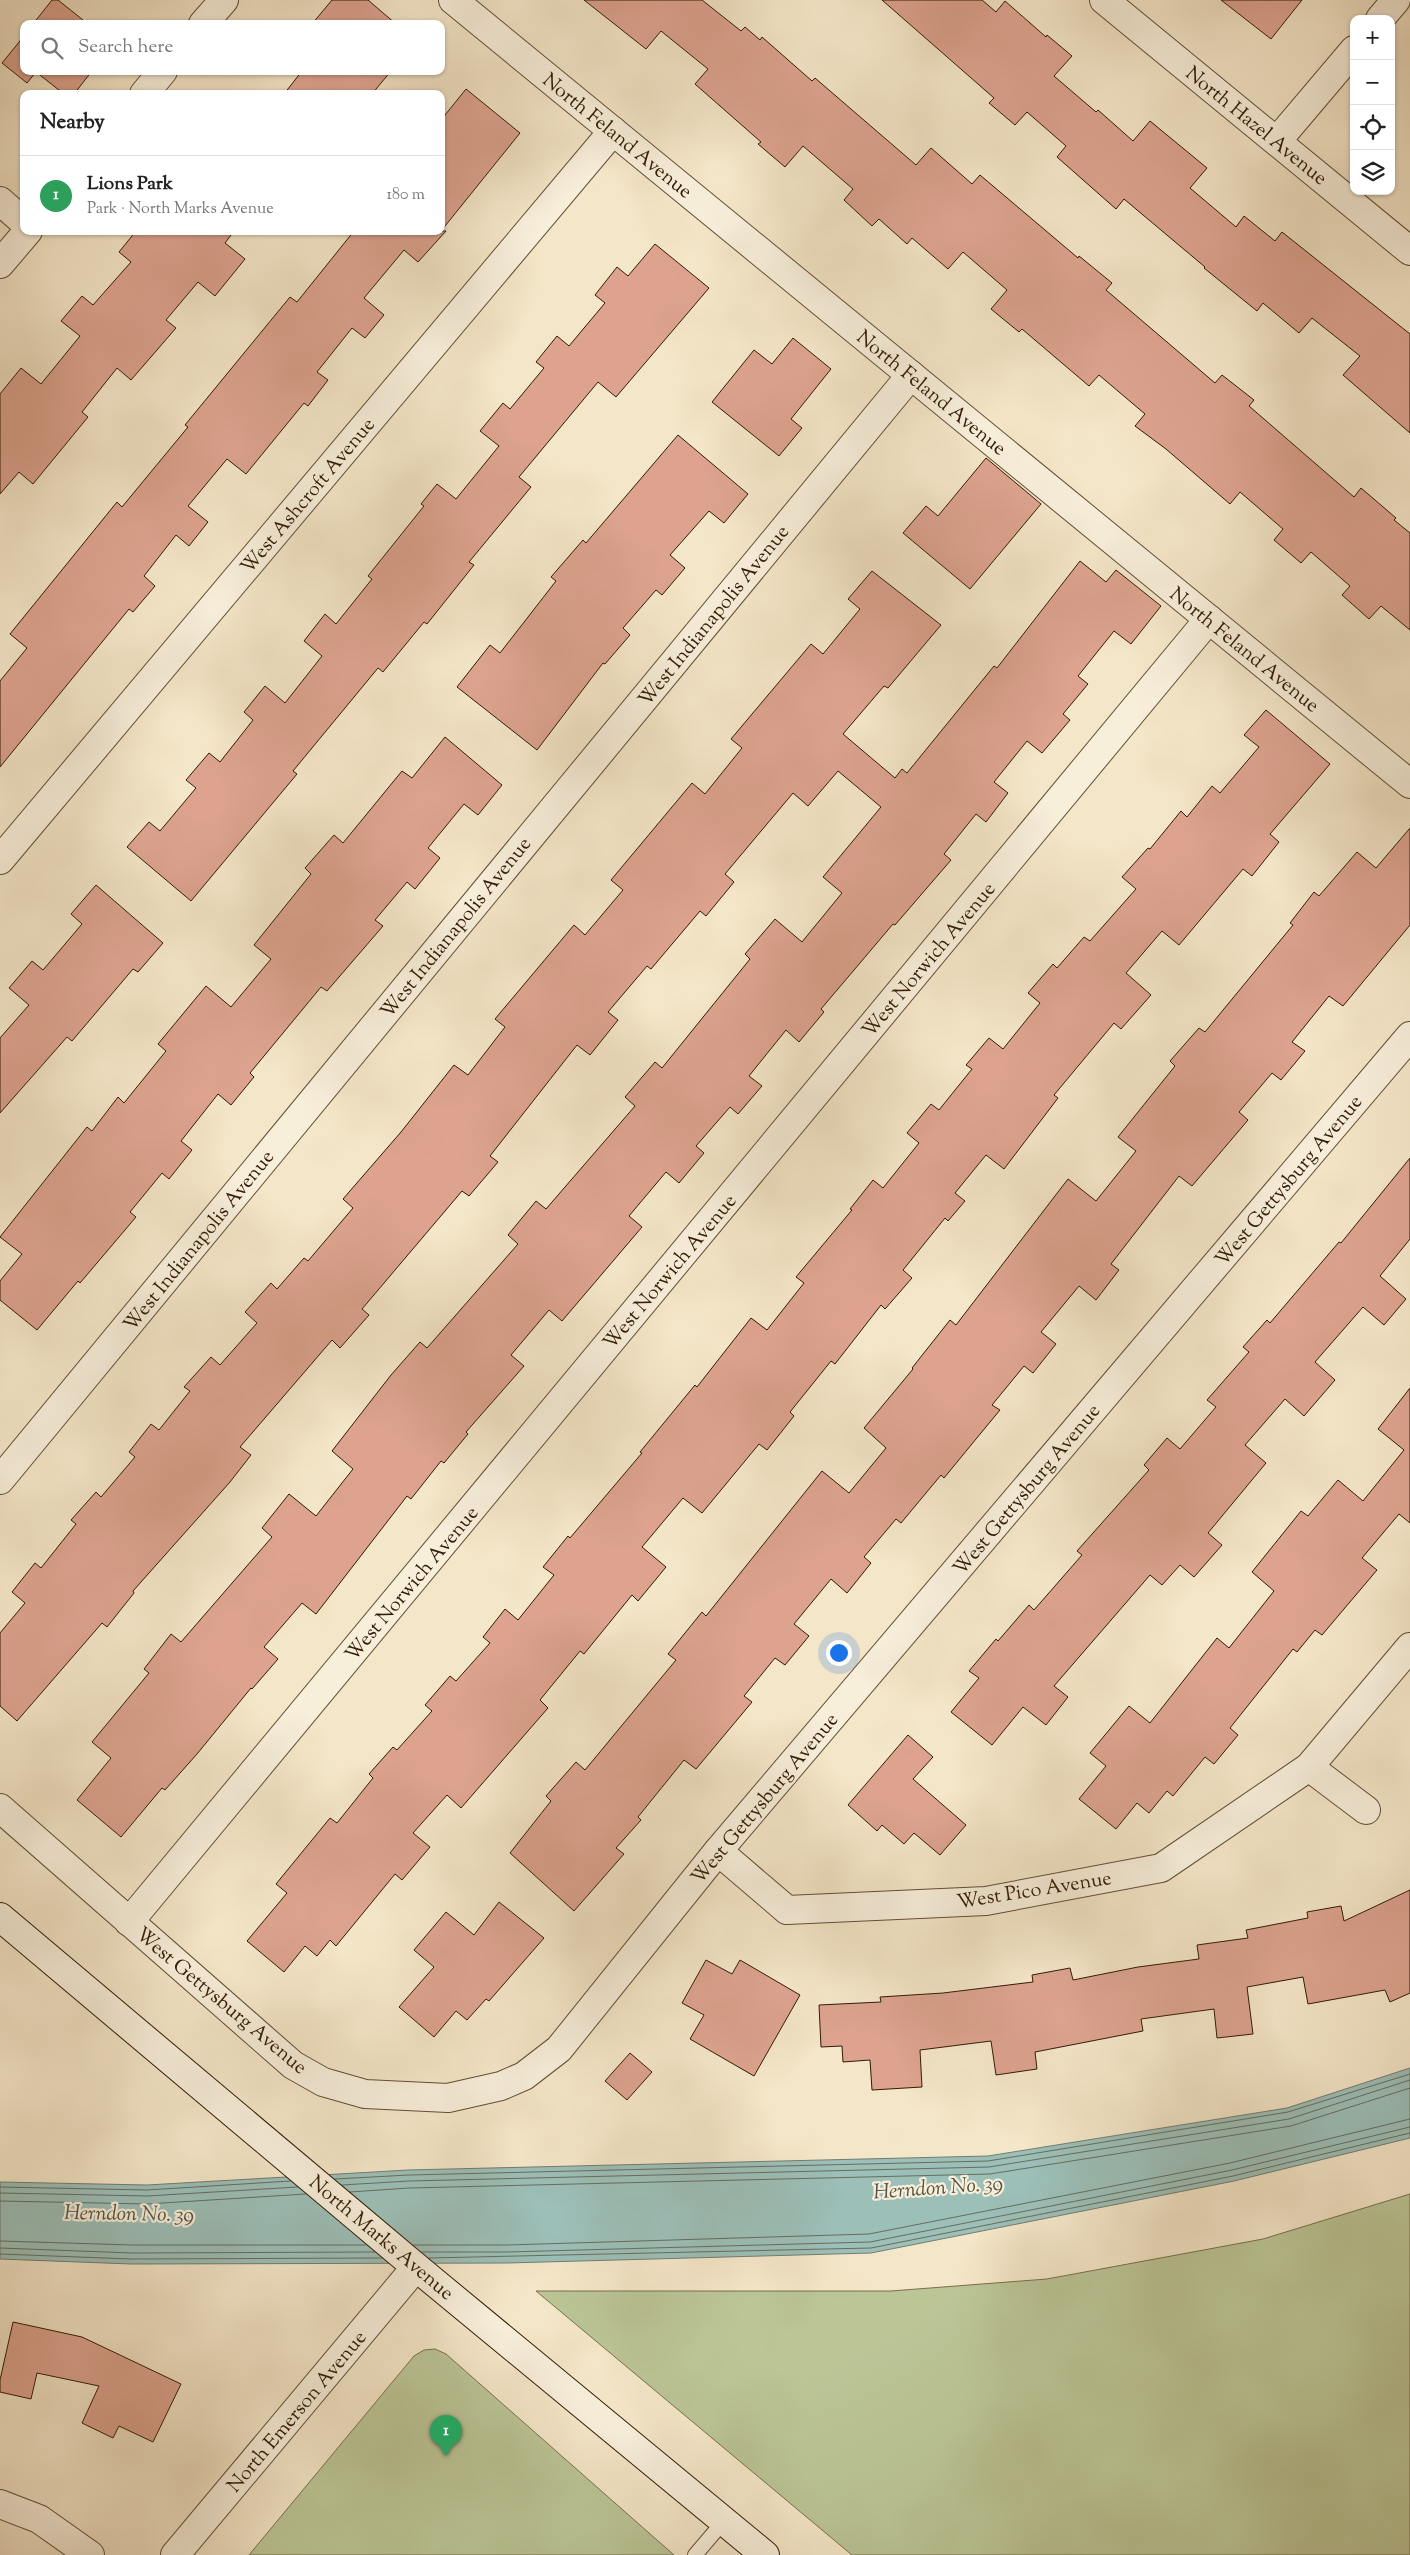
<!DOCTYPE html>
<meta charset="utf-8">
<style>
body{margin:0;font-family:"Sorts Mill Goudy",serif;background:#f2f2f2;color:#222}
.controls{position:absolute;right:15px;top:15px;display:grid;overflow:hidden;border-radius:10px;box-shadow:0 1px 4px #0004}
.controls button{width:45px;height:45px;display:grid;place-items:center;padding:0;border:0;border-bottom:1px solid #e0e0e0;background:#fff;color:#222;font:25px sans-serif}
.you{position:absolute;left:838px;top:1652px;width:18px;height:18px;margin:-12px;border:4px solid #fff;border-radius:50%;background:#1a73e8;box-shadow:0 0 0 8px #1a73e833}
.badge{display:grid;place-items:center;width:32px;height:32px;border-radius:50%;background:#111827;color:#fff;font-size:16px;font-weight:700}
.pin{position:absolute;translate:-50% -41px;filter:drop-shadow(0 1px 2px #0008)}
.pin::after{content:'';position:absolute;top:26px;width:18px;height:15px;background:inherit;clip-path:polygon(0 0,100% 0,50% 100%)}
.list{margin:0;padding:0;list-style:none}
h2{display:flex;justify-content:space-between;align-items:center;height:65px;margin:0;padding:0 20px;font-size:21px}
h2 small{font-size:16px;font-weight:400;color:#767676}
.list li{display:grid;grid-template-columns:32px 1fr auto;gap:15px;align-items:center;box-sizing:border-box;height:80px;padding:0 20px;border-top:1px solid #e0e0e0}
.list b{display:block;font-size:19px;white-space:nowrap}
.list p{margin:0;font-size:16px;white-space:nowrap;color:#767676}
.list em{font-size:16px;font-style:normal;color:#767676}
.icon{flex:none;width:28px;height:28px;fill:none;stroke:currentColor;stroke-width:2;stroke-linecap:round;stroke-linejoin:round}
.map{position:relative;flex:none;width:1410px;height:2555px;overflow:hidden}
.search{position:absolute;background:#fff;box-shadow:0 1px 4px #0004;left:20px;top:20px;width:425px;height:55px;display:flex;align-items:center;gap:12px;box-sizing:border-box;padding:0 18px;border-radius:10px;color:#767676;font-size:19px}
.panel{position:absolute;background:#fff;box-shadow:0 1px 4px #0004;left:20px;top:90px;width:425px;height:145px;border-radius:10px}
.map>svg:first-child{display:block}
.green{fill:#bbc596;stroke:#76704c}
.water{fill:#9cbfb8;stroke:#717d70}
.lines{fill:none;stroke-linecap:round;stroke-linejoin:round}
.shore{stroke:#666d5e;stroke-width:1}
.building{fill:#dda38f;stroke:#311b03}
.service-casing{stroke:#624e34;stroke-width:16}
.minor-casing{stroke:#624e34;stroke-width:30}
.tertiary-casing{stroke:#624e34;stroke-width:30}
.secondary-casing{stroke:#311b03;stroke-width:30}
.service{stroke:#f8efdb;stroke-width:14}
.minor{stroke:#f8efdb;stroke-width:28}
.tertiary{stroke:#f8efdb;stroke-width:28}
.secondary{stroke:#f8efdb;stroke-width:28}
.labels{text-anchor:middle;stroke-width:4.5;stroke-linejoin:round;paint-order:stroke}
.street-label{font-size:20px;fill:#311b03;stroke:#f8efdb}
.water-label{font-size:21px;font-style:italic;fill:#565442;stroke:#f8efdb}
</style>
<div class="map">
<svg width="1410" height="2555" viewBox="0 0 1410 2555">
<rect width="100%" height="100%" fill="#f4e6c8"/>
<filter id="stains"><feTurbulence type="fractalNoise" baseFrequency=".004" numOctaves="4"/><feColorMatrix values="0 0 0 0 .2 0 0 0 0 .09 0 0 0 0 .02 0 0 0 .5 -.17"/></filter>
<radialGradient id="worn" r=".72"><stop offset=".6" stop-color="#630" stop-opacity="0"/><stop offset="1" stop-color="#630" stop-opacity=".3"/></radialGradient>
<!-- green -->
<g class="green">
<path d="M 1410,2194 L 1410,2555 L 852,2555 L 536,2291 L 891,2291 L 1047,2279 L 1263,2239 Z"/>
<path d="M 435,2349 L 446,2354 L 674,2555 L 249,2555 L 414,2356 L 424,2350 Z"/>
</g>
<!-- water -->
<path class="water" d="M 1410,2068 L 1410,2138 L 1234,2181 L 871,2253 L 507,2263 L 131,2264 L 0,2259 L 0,2182 L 147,2185 L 408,2170 L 988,2156 L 1287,2108 Z"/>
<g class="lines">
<!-- shore -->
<g class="shore">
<path d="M 335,2179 L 409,2175 L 988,2161 L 1288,2112 L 1410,2074"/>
<path d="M 342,2185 L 409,2181 L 989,2167 L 1289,2119 L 1410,2080"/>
<path d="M 0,2187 L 147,2190 L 291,2181"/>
<path d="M 350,2192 L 409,2188 L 990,2174 L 1291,2126 L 1410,2088"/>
<path d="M 0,2193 L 147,2196 L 298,2187"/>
<path d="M 0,2201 L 147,2204 L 306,2194"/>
<path d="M 0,2241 L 132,2245 L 366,2245"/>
<path d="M 413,2245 L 507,2245 L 869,2234 L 1230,2163 L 1410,2119"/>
<path d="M 0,2248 L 132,2253 L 375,2252"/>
<path d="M 422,2252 L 507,2252 L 870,2242 L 1232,2170 L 1410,2127"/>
<path d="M 0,2254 L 131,2259 L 383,2258"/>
<path d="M 429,2258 L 871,2248 L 1233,2176 L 1410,2133"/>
</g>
</g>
<!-- building -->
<g class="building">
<path d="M 52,0 L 58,0 L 88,24 L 33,24 Z"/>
<path d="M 332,0 L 368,0 L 396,24 L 312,24 Z"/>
<path d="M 584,0 L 702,0 L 741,31 L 745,27 L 760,40 L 762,37 L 812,81 L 815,78 L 916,165 L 931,148 L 972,184 L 980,175 L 1078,258 L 1079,256 L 1112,283 L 1106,290 L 1215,383 L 1222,375 L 1254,400 L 1249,406 L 1354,497 L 1361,488 L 1396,518 L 1394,520 L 1410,533 L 1410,630 L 1381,606 L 1369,619 L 1342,595 L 1350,586 L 1311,552 L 1301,563 L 1274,540 L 1283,529 L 1240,492 L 1230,504 L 1166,449 L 1135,426 L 1145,414 L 1099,375 L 1089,386 L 1022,329 L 1019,332 L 991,309 L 1007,290 L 963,252 L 948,269 L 912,238 L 907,244 L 879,219 L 872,226 L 844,200 L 853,189 L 803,146 L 785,167 L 758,144 L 761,142 L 695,84 L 708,69 L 661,31 L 646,49 Z"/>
<path d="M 882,0 L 982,0 L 996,12 L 1005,1 L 1046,37 L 1047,35 L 1072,56 L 1054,76 L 1096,112 L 1098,110 L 1133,141 L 1150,121 L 1207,168 L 1190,188 L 1236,227 L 1244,216 L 1275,241 L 1282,232 L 1410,334 L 1410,433 L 1343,375 L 1360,356 L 1312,318 L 1299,333 L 1263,303 L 1257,311 L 1204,268 L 1205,267 L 1124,199 L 1116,209 L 1057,157 L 1066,146 L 1027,112 L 1015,125 L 989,103 L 994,98 Z"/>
<path d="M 1221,0 L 1302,0 L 1271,39 Z"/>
<path d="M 24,36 L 24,71 L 92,71 L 74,94 L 64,94 L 36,72 L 27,83 L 2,63 Z"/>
<path d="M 302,71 L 391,71 L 372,94 L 284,94 Z"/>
<path d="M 466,89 L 520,133 L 441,231 L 441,120 Z"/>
<path d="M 136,231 L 234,231 L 225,243 L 245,259 L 215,296 L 198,282 L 166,320 L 176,328 L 131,380 L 117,368 L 82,412 L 88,417 L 33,484 L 19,472 L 0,494 L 0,394 L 21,368 L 41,384 L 80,336 L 61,321 L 82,296 L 93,305 L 131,262 L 119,252 Z"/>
<path d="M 354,231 L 446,231 L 418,262 L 404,250 L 364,298 L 384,315 L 365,338 L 352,328 L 317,372 L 328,380 L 308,406 L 304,403 L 246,474 L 227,459 L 188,506 L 208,522 L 189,546 L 176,535 L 144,576 L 155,586 L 133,612 L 129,609 L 0,767 L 0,681 L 27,648 L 10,634 L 117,502 L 122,507 L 188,427 L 185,425 L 290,297 L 297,302 Z"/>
<path d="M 655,244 L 709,288 L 616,397 L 598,382 L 519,477 L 531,487 L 469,562 L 474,565 L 427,624 L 424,622 L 383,672 L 378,668 L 293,771 L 297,774 L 191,901 L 127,847 L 149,822 L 160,831 L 196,788 L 186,780 L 209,753 L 220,762 L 253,720 L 244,712 L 265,686 L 285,703 L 322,656 L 304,641 L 325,614 L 336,624 L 372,579 L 368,576 L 424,506 L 421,504 L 437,484 L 456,499 L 499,446 L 480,431 L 503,403 L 510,409 L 544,368 L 536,362 L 557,336 L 569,346 L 605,303 L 595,295 L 617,267 L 628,276 Z"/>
<path d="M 793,338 L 831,369 L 791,419 L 802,428 L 779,456 L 712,402 L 754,350 L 772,364 Z"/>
<path d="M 678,435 L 748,494 L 724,523 L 709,511 L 670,555 L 685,568 L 662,595 L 656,590 L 623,628 L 630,635 L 605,664 L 603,663 L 537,750 L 457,687 L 490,645 L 500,653 L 556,581 L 551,577 L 583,540 L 586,543 Z"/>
<path d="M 986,458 L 1041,504 L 970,589 L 903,533 L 926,506 L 938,516 Z"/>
<path d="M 1080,561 L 1106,582 L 1116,570 L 1161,606 L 1131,644 L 1114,631 L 1078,676 L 1088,684 L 1063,714 L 1070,720 L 1042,753 L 1027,741 L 994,782 L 1008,793 L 986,822 L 976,814 L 944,854 L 951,860 L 895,925 L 893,924 L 821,1009 L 824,1012 L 799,1042 L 786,1030 L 749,1076 L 762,1086 L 738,1114 L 730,1107 L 696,1146 L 704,1153 L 679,1183 L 666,1172 L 629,1216 L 642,1227 L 562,1321 L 549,1310 L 511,1355 L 524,1366 L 466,1432 L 468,1434 L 444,1463 L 441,1461 L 411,1499 L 407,1496 L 316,1614 L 302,1603 L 264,1647 L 278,1659 L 252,1689 L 251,1688 L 197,1754 L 165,1790 L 162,1788 L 121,1837 L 77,1800 L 111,1758 L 92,1742 L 149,1673 L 144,1669 L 171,1634 L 181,1642 L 272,1537 L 262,1528 L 289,1494 L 316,1516 L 353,1469 L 332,1451 L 391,1375 L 420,1342 L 427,1348 L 518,1244 L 508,1235 L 536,1201 L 546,1209 L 635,1106 L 625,1097 L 655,1062 L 662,1068 L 750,959 L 745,954 L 775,919 L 802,942 L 842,893 L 823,877 L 881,807 L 838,771 L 808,806 L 793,793 L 725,874 L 734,882 L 706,916 L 700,911 L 651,969 L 647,966 L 608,1012 L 618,1020 L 590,1055 L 577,1045 L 490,1156 L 498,1162 L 469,1196 L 462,1191 L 362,1309 L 369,1315 L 340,1348 L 332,1340 L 240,1447 L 251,1455 L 230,1482 L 133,1591 L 134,1593 L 107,1627 L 102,1623 L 17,1721 L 0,1706 L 0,1633 L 25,1603 L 12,1592 L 35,1563 L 41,1568 L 76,1524 L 71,1520 L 96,1492 L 101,1497 L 135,1457 L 129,1452 L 151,1424 L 159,1430 L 190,1391 L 184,1387 L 211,1357 L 220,1365 L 257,1323 L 245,1312 L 271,1283 L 277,1289 L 304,1258 L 308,1261 L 353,1208 L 343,1199 L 401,1132 L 454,1065 L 468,1075 L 505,1027 L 495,1019 L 574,925 L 585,935 L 623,890 L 611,880 L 692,783 L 705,794 L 742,748 L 731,739 L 811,644 L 823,654 L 860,609 L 848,599 L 872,571 L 941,625 L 888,688 L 884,686 L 843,734 L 895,778 L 902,769 L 907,773 L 994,666 L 997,668 Z"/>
<path d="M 1266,710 L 1330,764 L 1270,834 L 1279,842 L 1252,876 L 1243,869 L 1179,945 L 1162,931 L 1126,973 L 1151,995 L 1121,1029 L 1114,1023 L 1054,1095 L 1058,1098 L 1004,1169 L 986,1155 L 955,1193 L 965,1201 L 948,1221 L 945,1218 L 903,1270 L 912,1278 L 885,1309 L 881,1305 L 835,1364 L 831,1361 L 790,1412 L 794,1416 L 767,1450 L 759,1444 L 702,1513 L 683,1498 L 642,1547 L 666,1567 L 638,1601 L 632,1595 L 584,1654 L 580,1651 L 540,1700 L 548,1708 L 461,1808 L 447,1795 L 413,1833 L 430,1847 L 402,1880 L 395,1874 L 336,1946 L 330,1940 L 317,1956 L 305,1946 L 284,1972 L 247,1941 L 287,1893 L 276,1884 L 330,1818 L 337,1823 L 373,1778 L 369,1774 L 393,1747 L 397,1750 L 432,1711 L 425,1705 L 450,1676 L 456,1681 L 490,1643 L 483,1637 L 505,1609 L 518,1620 L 554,1575 L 543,1567 L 568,1536 L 570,1538 L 642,1453 L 640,1452 L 695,1385 L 697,1387 L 751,1318 L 767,1330 L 804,1283 L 796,1277 L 852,1210 L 850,1209 L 873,1180 L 883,1188 L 919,1143 L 907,1133 L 931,1104 L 939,1110 L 972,1069 L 966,1065 L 989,1038 L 1003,1049 L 1040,1003 L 1028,993 L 1053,964 L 1057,968 L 1084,937 L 1090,941 L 1136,889 L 1122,877 L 1148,848 L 1150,849 L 1181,811 L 1187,817 L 1212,786 L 1220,793 L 1259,747 L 1244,735 Z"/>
<path d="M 445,737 L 502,785 L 478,815 L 464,804 L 428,848 L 440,858 L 415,889 L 407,882 L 375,920 L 383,926 L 327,991 L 321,987 L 250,1073 L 254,1077 L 231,1105 L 218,1094 L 181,1141 L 192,1150 L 169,1179 L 162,1173 L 130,1212 L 136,1217 L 80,1283 L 78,1281 L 37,1330 L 0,1300 L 0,1281 L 22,1254 L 0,1237 L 87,1127 L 92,1131 L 118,1097 L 124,1103 L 166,1051 L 158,1044 L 206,986 L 231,1007 L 271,959 L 254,945 L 311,874 L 305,868 L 334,835 L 343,843 L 402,771 L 412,778 Z"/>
<path d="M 1410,828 L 1410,925 L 1343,1006 L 1329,996 L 1292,1042 L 1305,1051 L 1281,1080 L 1272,1073 L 1239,1112 L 1248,1120 L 1192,1186 L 1179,1176 L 1111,1264 L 1119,1270 L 1096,1300 L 1079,1286 L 1041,1332 L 1056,1344 L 1033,1373 L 1024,1366 L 992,1405 L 1000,1410 L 976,1439 L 944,1478 L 941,1475 L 901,1523 L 896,1519 L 864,1557 L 871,1563 L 847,1593 L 831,1579 L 794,1624 L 809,1636 L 785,1665 L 775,1658 L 744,1696 L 752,1702 L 696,1769 L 684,1760 L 638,1817 L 641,1820 L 616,1848 L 624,1854 L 574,1911 L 510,1853 L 551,1801 L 546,1796 L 576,1762 L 585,1770 L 676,1660 L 668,1654 L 702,1612 L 706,1616 L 822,1471 L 849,1493 L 886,1448 L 864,1428 L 913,1369 L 912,1368 L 950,1320 L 956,1325 L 1068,1179 L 1096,1201 L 1136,1151 L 1118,1137 L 1175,1066 L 1170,1061 L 1199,1028 L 1205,1032 L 1293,925 L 1290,923 L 1314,892 L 1319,896 L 1357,852 L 1376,868 Z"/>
<path d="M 96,885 L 163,943 L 138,972 L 133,969 L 72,1041 L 67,1037 L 0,1113 L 0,1038 L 29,1005 L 9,988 L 32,961 L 43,970 L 82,924 L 71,914 Z"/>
<path d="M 1410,1158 L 1410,1239 L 1380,1276 L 1406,1299 L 1384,1325 L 1363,1307 L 1315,1362 L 1335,1380 L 1304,1416 L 1285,1399 L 1245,1445 L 1266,1463 L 1208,1533 L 1222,1545 L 1194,1577 L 1180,1565 L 1162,1585 L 1150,1575 L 1054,1686 L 1068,1697 L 1046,1725 L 1023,1707 L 992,1745 L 951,1712 L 979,1678 L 969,1671 L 996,1639 L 998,1641 L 1029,1605 L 1034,1610 L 1082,1555 L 1077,1551 L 1149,1470 L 1144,1465 L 1167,1438 L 1180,1449 L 1216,1407 L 1207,1400 L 1249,1352 L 1243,1347 L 1267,1320 L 1270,1323 L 1339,1242 L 1341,1243 Z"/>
<path d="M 1410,1388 L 1410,1523 L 1399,1514 L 1362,1558 L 1377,1570 L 1322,1635 L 1315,1630 L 1297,1652 L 1293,1649 L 1230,1728 L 1238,1735 L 1214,1764 L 1205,1757 L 1173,1796 L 1167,1791 L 1149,1813 L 1137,1803 L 1116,1829 L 1079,1799 L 1106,1766 L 1090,1753 L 1129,1706 L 1150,1723 L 1217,1638 L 1229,1648 L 1274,1591 L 1252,1572 L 1301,1511 L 1308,1516 L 1338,1480 L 1363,1501 L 1404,1450 L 1378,1429 Z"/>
<path d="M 908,1735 L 933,1757 L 913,1779 L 966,1825 L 940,1855 L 914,1833 L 904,1844 L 882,1825 L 877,1831 L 848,1805 Z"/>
<path d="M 1410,1890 L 1410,1993 L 1390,2002 L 1385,1990 L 1308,2004 L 1303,1977 L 1247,1987 L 1253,2034 L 1217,2038 L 1214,2009 L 1141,2019 L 1143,2031 L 1035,2052 L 1037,2069 L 996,2075 L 991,2041 L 920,2050 L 922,2087 L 872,2090 L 870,2060 L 843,2062 L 842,2046 L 821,2047 L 819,2005 L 881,2002 L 880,1997 L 943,1993 L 1033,1982 L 1032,1975 L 1070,1968 L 1073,1980 L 1138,1967 L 1199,1959 L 1197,1945 L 1248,1938 L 1246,1930 L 1308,1918 L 1307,1912 L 1341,1906 L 1344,1921 Z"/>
<path d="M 499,1902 L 544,1938 L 489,2001 L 486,1999 L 467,2020 L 456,2011 L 434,2037 L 399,2007 L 434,1967 L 414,1950 L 446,1912 L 474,1935 Z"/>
<path d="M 706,1960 L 732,1974 L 740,1960 L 800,1995 L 754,2076 L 690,2039 L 704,2015 L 682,2003 Z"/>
<path d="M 630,2053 L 652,2072 L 627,2100 L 605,2081 Z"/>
<path d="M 13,2322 L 82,2337 L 181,2384 L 153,2442 L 119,2426 L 113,2438 L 82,2423 L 99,2386 L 37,2373 L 31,2399 L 0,2392 L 0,2380 Z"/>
</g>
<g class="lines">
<defs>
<path id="service" d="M 695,2555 L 724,2521"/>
<g id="minor">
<path d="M 453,0 L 1410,784"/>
<path d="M 1104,0 L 1410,251"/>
<path d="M 1380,19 L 1396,0"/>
<path d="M 203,24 L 224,0"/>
<path d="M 144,94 L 163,71"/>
<path d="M 1277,141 L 1354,50"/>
<path d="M 0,201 L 24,222"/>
<path d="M 0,264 L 28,231"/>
<path d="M 0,860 L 613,131"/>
<path d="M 0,1480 L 911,375"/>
<path d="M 1309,1767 L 1366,1810"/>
<path d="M 0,1808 L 293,2065 L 323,2082 L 365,2094 L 448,2098 L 501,2086 L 524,2076 L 559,2049 L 718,1851 L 1410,1036"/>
<path d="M 718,1851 L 787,1910 L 986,1901 L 1161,1868 L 1309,1767 L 1410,1647"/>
<path d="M 129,1922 L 1209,619"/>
<path d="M 0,2504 L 39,2519 L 90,2555"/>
</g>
<path id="tertiary" d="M 175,2555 L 416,2267"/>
<path id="secondary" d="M 0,1917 L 416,2267 L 765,2555"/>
</defs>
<!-- service casing -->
<use href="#service" class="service-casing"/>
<!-- minor casing -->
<use href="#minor" class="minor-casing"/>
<!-- tertiary casing -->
<use href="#tertiary" class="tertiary-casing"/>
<!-- secondary casing -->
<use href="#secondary" class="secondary-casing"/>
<!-- service -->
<use href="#service" class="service"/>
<!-- minor -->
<use href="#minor" class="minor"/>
<!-- tertiary -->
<use href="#tertiary" class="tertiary"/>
<!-- secondary -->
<use href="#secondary" class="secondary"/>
</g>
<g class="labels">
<!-- street labels -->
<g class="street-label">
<text transform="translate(1257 125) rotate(39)" y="7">North Hazel Avenue</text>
<text transform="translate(618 135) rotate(39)" y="7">North Feland Avenue</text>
<text transform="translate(932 392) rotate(39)" y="7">North Feland Avenue</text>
<text transform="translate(307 495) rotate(-50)" y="7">West Ashcroft Avenue</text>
<text transform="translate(713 615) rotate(-51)" y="7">West Indianapolis Avenue</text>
<text transform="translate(1245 649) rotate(39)" y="7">North Feland Avenue</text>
<text transform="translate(455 927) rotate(-51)" y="7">West Indianapolis Avenue</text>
<text transform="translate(928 959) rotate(-50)" y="7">West Norwich Avenue</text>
<text transform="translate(1288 1180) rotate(-50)" y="7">West Gettysburg Avenue</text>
<text transform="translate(198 1240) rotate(-51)" y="7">West Indianapolis Avenue</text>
<text transform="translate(669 1271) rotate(-50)" y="7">West Norwich Avenue</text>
<text transform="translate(1026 1489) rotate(-50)" y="7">West Gettysburg Avenue</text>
<text transform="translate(411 1583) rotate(-50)" y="7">West Norwich Avenue</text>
<text transform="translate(764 1798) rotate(-50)" y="7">West Gettysburg Avenue</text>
<text transform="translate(1034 1889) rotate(-9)" y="7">West Pico Avenue</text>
<text transform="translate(222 2000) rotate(40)" y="7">West Gettysburg Avenue</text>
<text transform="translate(382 2237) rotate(40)" y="7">North Marks Avenue</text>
<text transform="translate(296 2411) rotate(-50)" y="7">North Emerson Avenue</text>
</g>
<!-- water labels -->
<g class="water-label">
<text transform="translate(938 2187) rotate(-4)" y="7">Herndon No. 39</text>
<text transform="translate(129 2213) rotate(1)" y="7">Herndon No. 39</text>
</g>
</g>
<rect width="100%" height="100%" filter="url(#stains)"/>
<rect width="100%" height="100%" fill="url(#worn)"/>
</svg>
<div class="controls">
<button>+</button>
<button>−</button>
<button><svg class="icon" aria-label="locate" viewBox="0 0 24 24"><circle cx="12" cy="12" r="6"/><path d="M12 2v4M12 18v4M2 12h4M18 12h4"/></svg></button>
<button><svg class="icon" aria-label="layers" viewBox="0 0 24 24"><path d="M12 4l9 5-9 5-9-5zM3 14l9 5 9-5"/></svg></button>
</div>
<div class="you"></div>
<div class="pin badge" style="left:446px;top:2456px;background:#2e9e5b">1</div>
<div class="search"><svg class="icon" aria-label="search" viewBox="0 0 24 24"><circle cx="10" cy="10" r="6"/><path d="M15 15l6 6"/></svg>Search here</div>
<section class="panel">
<h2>Nearby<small></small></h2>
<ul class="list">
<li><span class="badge" style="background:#2e9e5b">1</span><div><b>Lions Park</b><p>Park · North Marks Avenue</p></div><em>180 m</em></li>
</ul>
</section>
</div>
